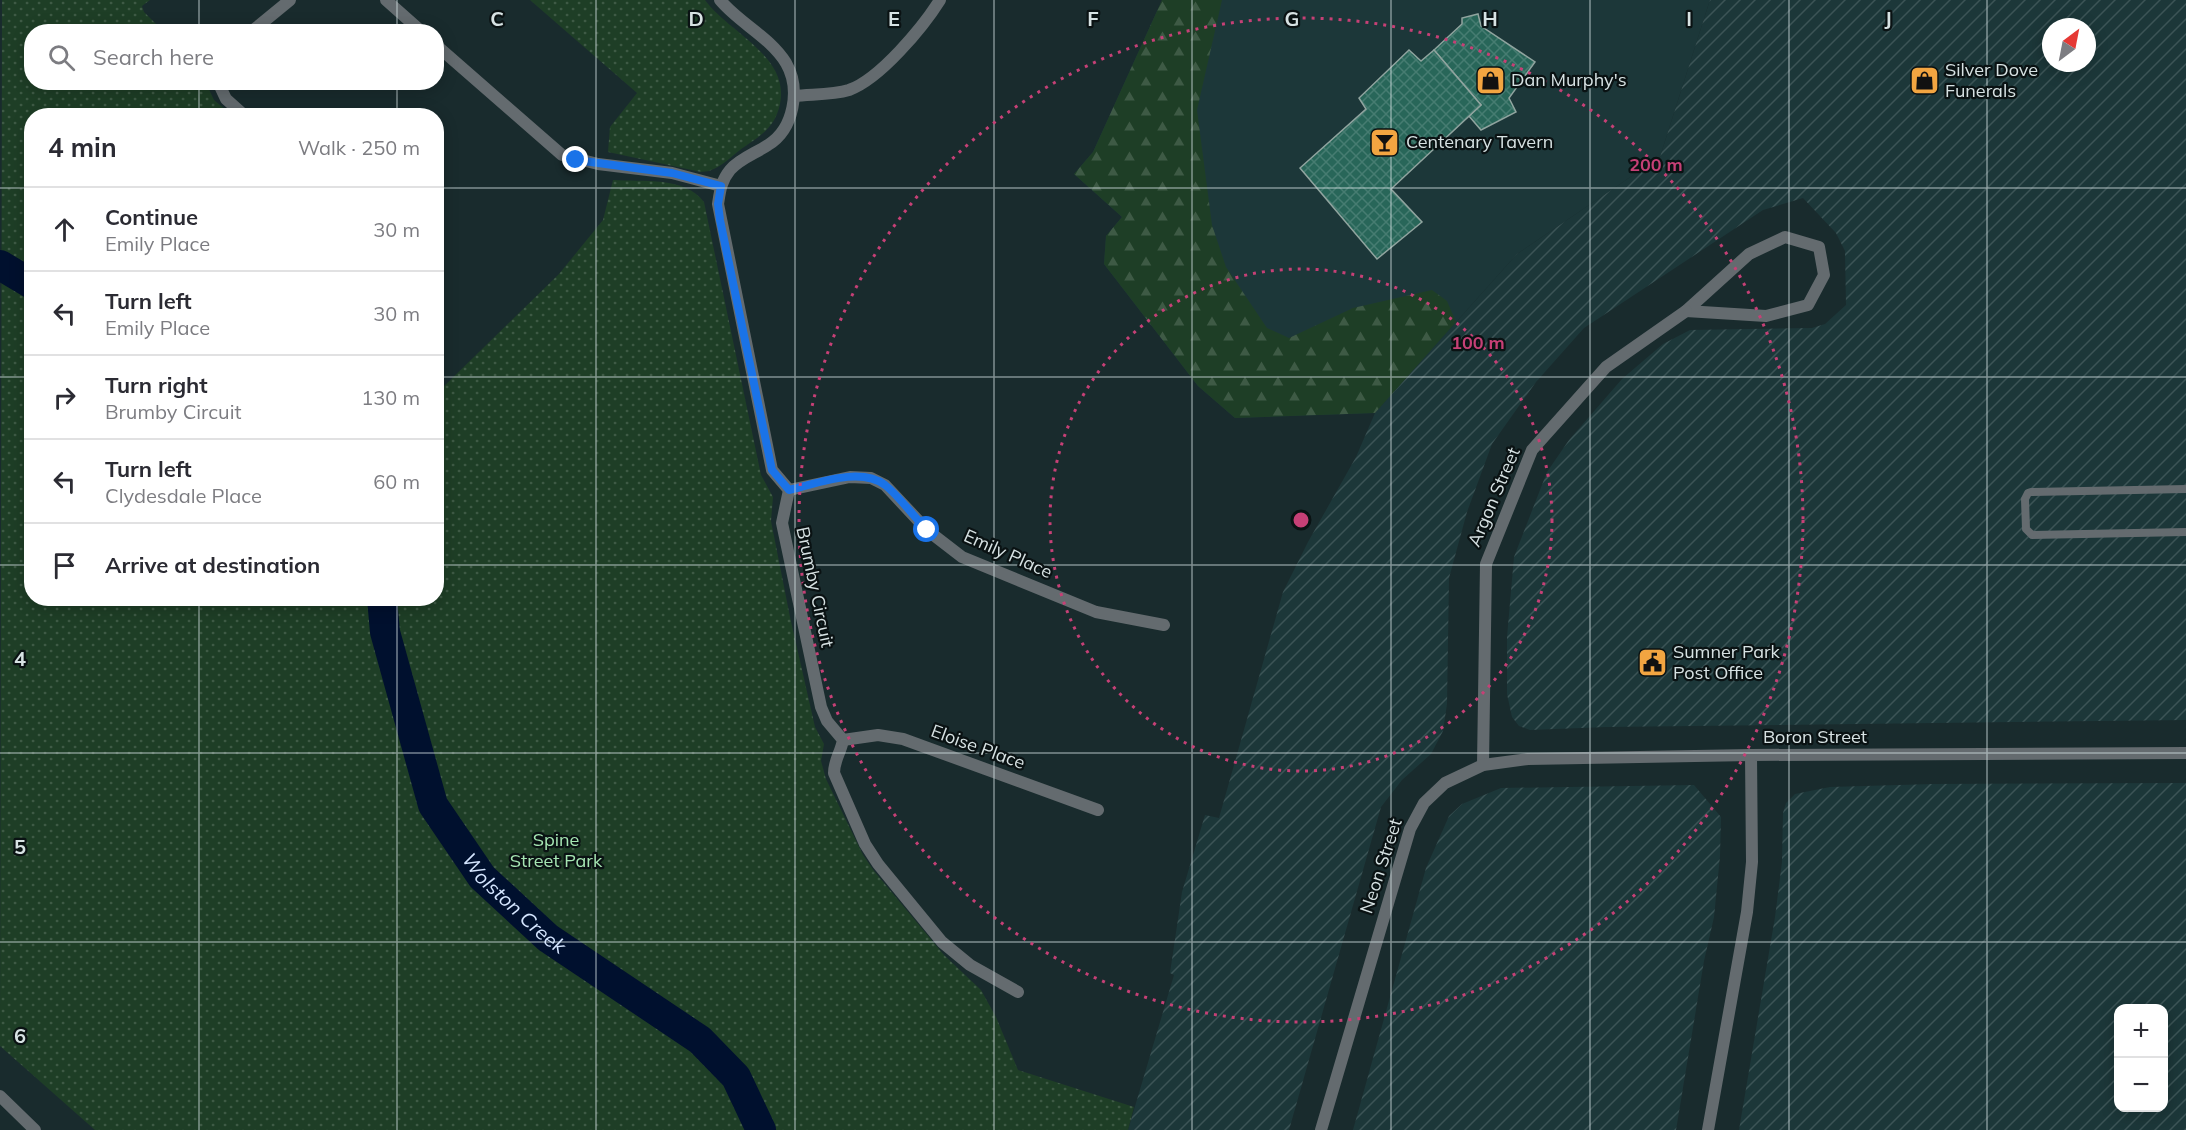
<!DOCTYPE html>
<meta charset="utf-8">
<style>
body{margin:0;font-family:Mulish,sans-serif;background:#f2f2f3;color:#2b2b33}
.controls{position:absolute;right:18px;bottom:18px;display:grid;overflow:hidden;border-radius:12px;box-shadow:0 3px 15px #0003}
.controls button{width:54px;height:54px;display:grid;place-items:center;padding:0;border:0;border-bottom:2px solid #e1e1e2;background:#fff;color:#2b2b33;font:30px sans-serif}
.compass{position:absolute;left:2042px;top:18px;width:54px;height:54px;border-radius:50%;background:#fff;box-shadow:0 3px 15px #0003;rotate:32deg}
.stop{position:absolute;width:18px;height:18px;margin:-14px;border:4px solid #1a73e8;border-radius:50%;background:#fff}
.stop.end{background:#1a73e8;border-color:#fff;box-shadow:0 2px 6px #0008}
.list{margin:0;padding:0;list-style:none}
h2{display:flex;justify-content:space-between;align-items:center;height:78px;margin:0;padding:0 24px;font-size:26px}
h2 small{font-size:20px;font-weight:400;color:#7c7c81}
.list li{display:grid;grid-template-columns:39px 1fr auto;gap:18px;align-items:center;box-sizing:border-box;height:84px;padding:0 24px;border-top:2px solid #e1e1e2}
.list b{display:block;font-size:22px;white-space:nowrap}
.list p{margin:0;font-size:20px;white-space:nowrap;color:#7c7c81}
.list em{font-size:20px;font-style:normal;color:#7c7c81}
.icon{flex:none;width:33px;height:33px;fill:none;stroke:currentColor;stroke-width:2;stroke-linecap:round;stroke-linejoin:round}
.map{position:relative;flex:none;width:2186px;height:1130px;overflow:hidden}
.search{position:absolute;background:#fff;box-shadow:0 3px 15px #0003;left:24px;top:24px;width:420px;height:66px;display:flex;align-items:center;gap:15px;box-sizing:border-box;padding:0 21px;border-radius:24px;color:#7c7c81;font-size:22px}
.panel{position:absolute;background:#fff;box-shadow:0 3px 15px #0003;left:24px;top:108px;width:420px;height:498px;border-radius:24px}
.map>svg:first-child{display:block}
.built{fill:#1c3739}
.industrial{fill:url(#industrial-furrows);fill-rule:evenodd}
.forest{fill:url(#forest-firs)}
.park{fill:url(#park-dots)}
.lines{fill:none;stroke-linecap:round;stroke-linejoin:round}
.river{stroke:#00102e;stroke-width:30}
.building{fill:url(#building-cross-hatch);stroke:#90a49f;stroke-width:1.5}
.service{stroke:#646b6f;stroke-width:8}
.minor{stroke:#646b6f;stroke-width:12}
.tertiary{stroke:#646b6f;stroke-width:12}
.route{stroke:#1a73e8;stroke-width:8}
.grid{fill:none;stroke:#d7e2e3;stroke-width:1.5;stroke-opacity:0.55}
.ring{fill:none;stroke:#c64076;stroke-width:3;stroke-dasharray:3 6}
.labels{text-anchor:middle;stroke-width:4.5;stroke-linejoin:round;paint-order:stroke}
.poi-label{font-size:18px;fill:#d7e2e3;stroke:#0a1213;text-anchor:start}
.street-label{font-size:18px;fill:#d7e2e3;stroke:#0a1213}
.park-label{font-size:18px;fill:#a6e6b3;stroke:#0a1213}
.water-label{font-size:20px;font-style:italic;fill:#d5e6ff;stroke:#0a1213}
.grid-label{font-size:20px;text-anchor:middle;font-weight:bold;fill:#d7e2e3;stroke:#0a1213;stroke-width:4.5;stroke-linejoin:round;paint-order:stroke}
.centre{fill:#c64076;stroke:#0a1213;stroke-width:3}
.ring-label{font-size:18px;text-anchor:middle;font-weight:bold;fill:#c64076;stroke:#0a1213;stroke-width:4.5;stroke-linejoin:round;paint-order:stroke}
</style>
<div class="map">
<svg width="2186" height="1130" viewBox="0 0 2186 1130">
<defs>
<pattern id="industrial-furrows" width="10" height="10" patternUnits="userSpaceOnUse" patternTransform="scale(1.5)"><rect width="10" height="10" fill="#1c3739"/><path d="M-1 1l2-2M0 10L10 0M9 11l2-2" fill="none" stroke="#3c5456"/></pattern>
<pattern id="forest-firs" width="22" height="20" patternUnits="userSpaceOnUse" patternTransform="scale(1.5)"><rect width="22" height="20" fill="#1e3e26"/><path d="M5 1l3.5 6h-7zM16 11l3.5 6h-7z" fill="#3e5a45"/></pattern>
<pattern id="park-dots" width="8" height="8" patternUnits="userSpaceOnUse" patternTransform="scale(1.5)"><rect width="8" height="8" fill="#1e3e26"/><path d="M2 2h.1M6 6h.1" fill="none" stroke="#3e5a45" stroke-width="1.8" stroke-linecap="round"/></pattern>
<pattern id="building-cross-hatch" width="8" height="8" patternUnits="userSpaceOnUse" patternTransform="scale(1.5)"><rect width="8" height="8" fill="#286659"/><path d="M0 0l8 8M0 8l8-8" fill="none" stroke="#467c71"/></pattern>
</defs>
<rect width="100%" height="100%" fill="#192b2d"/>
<!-- built -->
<path class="built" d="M 1162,0 L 1710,0 L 1660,157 L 1517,254 L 1375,413 L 1235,418 L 1198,386 L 1104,264 L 1106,236 L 1122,217 L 1074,174 L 1093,152 Z"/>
<!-- industrial -->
<g class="industrial">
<path d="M 1710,0 L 2186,0 L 2186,720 L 1606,727 L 1530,730 L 1519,726 L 1512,717 L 1507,694 L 1507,637 L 1514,557 L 1547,472 L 1569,440 L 1622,379 L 1663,344 L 1690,330 L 1812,328 L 1825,324 L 1846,305 L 1845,251 L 1836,233 L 1803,198 L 1763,210 L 1584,328 L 1536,382 L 1492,444 L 1467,512 L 1449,578 L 1447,704 L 1443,731 L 1431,754 L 1402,780 L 1381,807 L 1289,1130 L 1128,1130 L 1174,975 L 1170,973 L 1182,892 L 1205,815 L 1219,818 L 1283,592 L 1308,542 L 1356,457 L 1375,413 L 1517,254 L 1660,157 ZM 2051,27 L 2087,27 L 2087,63 L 2051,63 Z"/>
<path d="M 2186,783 L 2186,1130 L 1739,1130 L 1775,917 L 1782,862 L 1783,813 L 1786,803 L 1795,794 L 1830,787 L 1933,784 ZM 2118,1008 L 2164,1008 L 2164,1108 L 2118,1108 Z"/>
<path d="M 1694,785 L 1721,817 L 1720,856 L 1714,917 L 1704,961 L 1676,1130 L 1353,1130 L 1426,868 L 1449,816 L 1462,804 L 1501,788 Z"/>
</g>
<!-- forest -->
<path class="forest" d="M 1162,0 L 1222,0 L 1197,110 L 1212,225 L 1226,267 L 1267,328 L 1289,338 L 1353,308 L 1432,290 L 1447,301 L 1456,322 L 1375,413 L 1235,418 L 1198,386 L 1104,264 L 1106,236 L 1122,217 L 1074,174 L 1093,152 Z"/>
<!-- park -->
<g class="park">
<path d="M 2,0 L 150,0 L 142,6 L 144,12 L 163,31 L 32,32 L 32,82 L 206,83 L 214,100 L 232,115 L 32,116 L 32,598 L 436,598 L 437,393 L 559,274 L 603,220 L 613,180 C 643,182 685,176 704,202 L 761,475 L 773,497 L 771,521 L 790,617 L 815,727 L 824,744 L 821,761 L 826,779 L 863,855 L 874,871 L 944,955 L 981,990 L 996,1017 L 1018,1070 L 1134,1107 L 1128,1130 L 95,1130 L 0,1046 Z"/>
<path d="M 530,0 L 705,0 C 728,32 790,56 780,104 C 776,124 764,134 747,145 C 734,153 724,166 709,171 L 701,172 L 608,152 L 610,127 L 637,93 Z"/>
</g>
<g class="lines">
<!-- river -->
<g class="river">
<path d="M 0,265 L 32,284"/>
<path id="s1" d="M 382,598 L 385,632 L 433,805 L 482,877 L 548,938 L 700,1040 L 736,1077 L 761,1130"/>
</g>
</g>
<!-- building -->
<g class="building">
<path d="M 1478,14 L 1481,26 L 1535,62 L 1509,98 L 1516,112 L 1481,130 L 1469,116 L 1481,105 L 1434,50 L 1462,24 L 1462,18 Z"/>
<path d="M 1409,50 L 1421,61 L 1434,50 L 1481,105 L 1391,189 L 1422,222 L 1377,259 L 1300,168 L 1366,109 L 1359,98 Z"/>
</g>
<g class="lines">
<!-- service -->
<path class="service" d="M 2186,489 L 2031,492 L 2028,493 L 2025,499 L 2026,529 L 2032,535 L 2186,532"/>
<!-- minor -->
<g class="minor">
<path d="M 386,0 L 422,32"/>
<path d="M 720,0 C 739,23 770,37 786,63 C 801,89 794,129 768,145 C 756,153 739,159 730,170 C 721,181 720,191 718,204 L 772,470 L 789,490 L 782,523 L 821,707 L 827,721 L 843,740 C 841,752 834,760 834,773 L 865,844 L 878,864 L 942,942 L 970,965 L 1018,992"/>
<path d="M 251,32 L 290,0"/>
<path d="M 436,45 L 562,155 L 598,164 L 672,173 L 721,186"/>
<path d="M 218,82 L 226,99 L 245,116"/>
<path d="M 794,96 C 812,94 832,95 849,90 C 880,79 923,27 940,0"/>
<path d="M 1785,237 L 1819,247 L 1824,275 L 1808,305 L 1766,316 L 1686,311 L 1749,254 Z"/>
<path d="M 789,490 L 850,477 L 871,478 L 885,485 L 927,530 L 962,557 L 1096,612 L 1164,625"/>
<path d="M 843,740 L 878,735 L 903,739 L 1098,810"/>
<path d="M 1483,765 L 1486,564 L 1532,450 L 1606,367 L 1686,311"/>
<path d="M 1321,1130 L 1410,829 L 1424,803 L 1445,783 L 1483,765 L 1528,759 L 1751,755"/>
<path d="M 1708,1130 L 1747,912 L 1752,862 L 1751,755 L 2186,753"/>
</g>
<!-- tertiary -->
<path class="tertiary" d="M 0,1096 L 35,1130"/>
</g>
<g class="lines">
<!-- route -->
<path class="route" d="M 576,160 L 672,173 L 721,186 L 718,204 L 720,220 L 772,470 L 789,490 C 816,484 860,466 885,485 C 900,497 913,516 927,530"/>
</g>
<!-- grid -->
<path class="grid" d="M 199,0 L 199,32M 397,0 L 397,32M 596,0 L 596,1130M 795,0 L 795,1130M 994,0 L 994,1130M 1192,0 L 1192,1130M 1391,0 L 1391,1130M 1590,0 L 1590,1130M 1789,0 L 1789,1130M 1987,0 L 1987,1130M 199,82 L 199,116M 397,82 L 397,116M 0,188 L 32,188M 436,188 L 2186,188M 0,377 L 32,377M 436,377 L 2186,377M 0,565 L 32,565M 436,565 L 2186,565M 199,598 L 199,1130M 397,598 L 397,1130M 0,753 L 2186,753M 0,942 L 2186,942"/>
<!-- distance rings -->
<g class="ring">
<circle cx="1301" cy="520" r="251"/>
<circle cx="1301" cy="520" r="502"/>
</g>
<!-- icons -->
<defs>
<symbol id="shop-square" viewBox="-11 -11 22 22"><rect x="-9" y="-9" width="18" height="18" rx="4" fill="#f2a541" stroke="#0a1213"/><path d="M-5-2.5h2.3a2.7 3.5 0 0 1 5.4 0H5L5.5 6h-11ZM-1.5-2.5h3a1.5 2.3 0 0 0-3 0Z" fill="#111"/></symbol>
<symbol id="bar-square" viewBox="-11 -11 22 22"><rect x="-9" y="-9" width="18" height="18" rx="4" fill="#f2a541" stroke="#0a1213"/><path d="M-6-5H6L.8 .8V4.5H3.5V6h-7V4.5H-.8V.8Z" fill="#111"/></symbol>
<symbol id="civic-square" viewBox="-11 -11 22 22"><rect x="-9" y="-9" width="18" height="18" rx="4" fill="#f2a541" stroke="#0a1213"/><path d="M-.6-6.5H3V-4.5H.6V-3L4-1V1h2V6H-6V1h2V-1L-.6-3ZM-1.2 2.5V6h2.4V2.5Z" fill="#111"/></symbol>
</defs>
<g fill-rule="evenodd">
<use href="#shop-square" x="1474" y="64" width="33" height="33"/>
<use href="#shop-square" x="1908" y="64" width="33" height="33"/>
<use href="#bar-square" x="1368" y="126" width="33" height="33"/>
<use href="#civic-square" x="1636" y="646" width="33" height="33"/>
</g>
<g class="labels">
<!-- poi labels -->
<g class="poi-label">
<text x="1945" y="76">Silver Dove<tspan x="1945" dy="21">Funerals</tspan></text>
<text x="1511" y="86">Dan Murphy's</text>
<text x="1406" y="148">Centenary Tavern</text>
<text x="1673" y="658">Sumner Park<tspan x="1673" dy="21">Post Office</tspan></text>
</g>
<!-- street labels -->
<g class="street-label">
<text transform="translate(1494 497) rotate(-67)" y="6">Argon Street</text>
<text transform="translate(1008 554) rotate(24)" y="6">Emily Place</text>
<text transform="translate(815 587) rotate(78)" y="6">Brumby Circuit</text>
<text x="1815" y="743">Boron Street</text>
<text transform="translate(978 747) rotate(20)" y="6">Eloise Place</text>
<text transform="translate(1381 866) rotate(-72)" y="6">Neon Street</text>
</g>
<!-- park labels -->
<g class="park-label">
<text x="556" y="846">Spine<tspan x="556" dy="21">Street Park</tspan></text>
</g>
<!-- water labels -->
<g class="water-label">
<text dy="7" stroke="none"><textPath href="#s1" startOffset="342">Wolston Creek</textPath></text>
</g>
</g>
<g class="grid-label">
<text x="497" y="26">C</text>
<text x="696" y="26">D</text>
<text x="894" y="26">E</text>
<text x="1093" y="26">F</text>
<text x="1292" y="26">G</text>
<text x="1490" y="26">H</text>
<text x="1689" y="26">I</text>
<text x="1888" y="26">J</text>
<text x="20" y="666">4</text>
<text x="20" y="854">5</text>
<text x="20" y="1043">6</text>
</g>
<circle cx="1301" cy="520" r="9" class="centre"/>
<g class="ring-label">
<text x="1656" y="171">200 m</text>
<text x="1478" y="349">100 m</text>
</g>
</svg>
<div class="controls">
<button>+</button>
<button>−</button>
</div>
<svg class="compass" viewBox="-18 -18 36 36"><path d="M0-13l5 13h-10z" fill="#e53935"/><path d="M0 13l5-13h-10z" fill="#7c7c81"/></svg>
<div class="stop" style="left:927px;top:530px"></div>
<div class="stop end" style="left:576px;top:160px"></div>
<div class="search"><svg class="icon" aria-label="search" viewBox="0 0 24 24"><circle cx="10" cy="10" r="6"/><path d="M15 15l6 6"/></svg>Search here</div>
<section class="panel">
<h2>4 min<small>Walk · 250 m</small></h2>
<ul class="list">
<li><svg class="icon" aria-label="ahead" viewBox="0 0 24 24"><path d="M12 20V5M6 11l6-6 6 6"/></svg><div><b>Continue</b><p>Emily Place</p></div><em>30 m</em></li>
<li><svg class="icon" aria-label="left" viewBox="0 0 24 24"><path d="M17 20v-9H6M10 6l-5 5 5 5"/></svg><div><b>Turn left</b><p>Emily Place</p></div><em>30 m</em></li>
<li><svg class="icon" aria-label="right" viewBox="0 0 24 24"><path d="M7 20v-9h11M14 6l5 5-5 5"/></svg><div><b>Turn right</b><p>Brumby Circuit</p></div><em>130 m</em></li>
<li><svg class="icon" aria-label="left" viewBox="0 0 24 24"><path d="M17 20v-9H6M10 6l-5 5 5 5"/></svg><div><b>Turn left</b><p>Clydesdale Place</p></div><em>60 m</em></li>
<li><svg class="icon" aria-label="arrive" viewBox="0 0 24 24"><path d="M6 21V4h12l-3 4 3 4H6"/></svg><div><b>Arrive at destination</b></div></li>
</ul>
</section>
</div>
